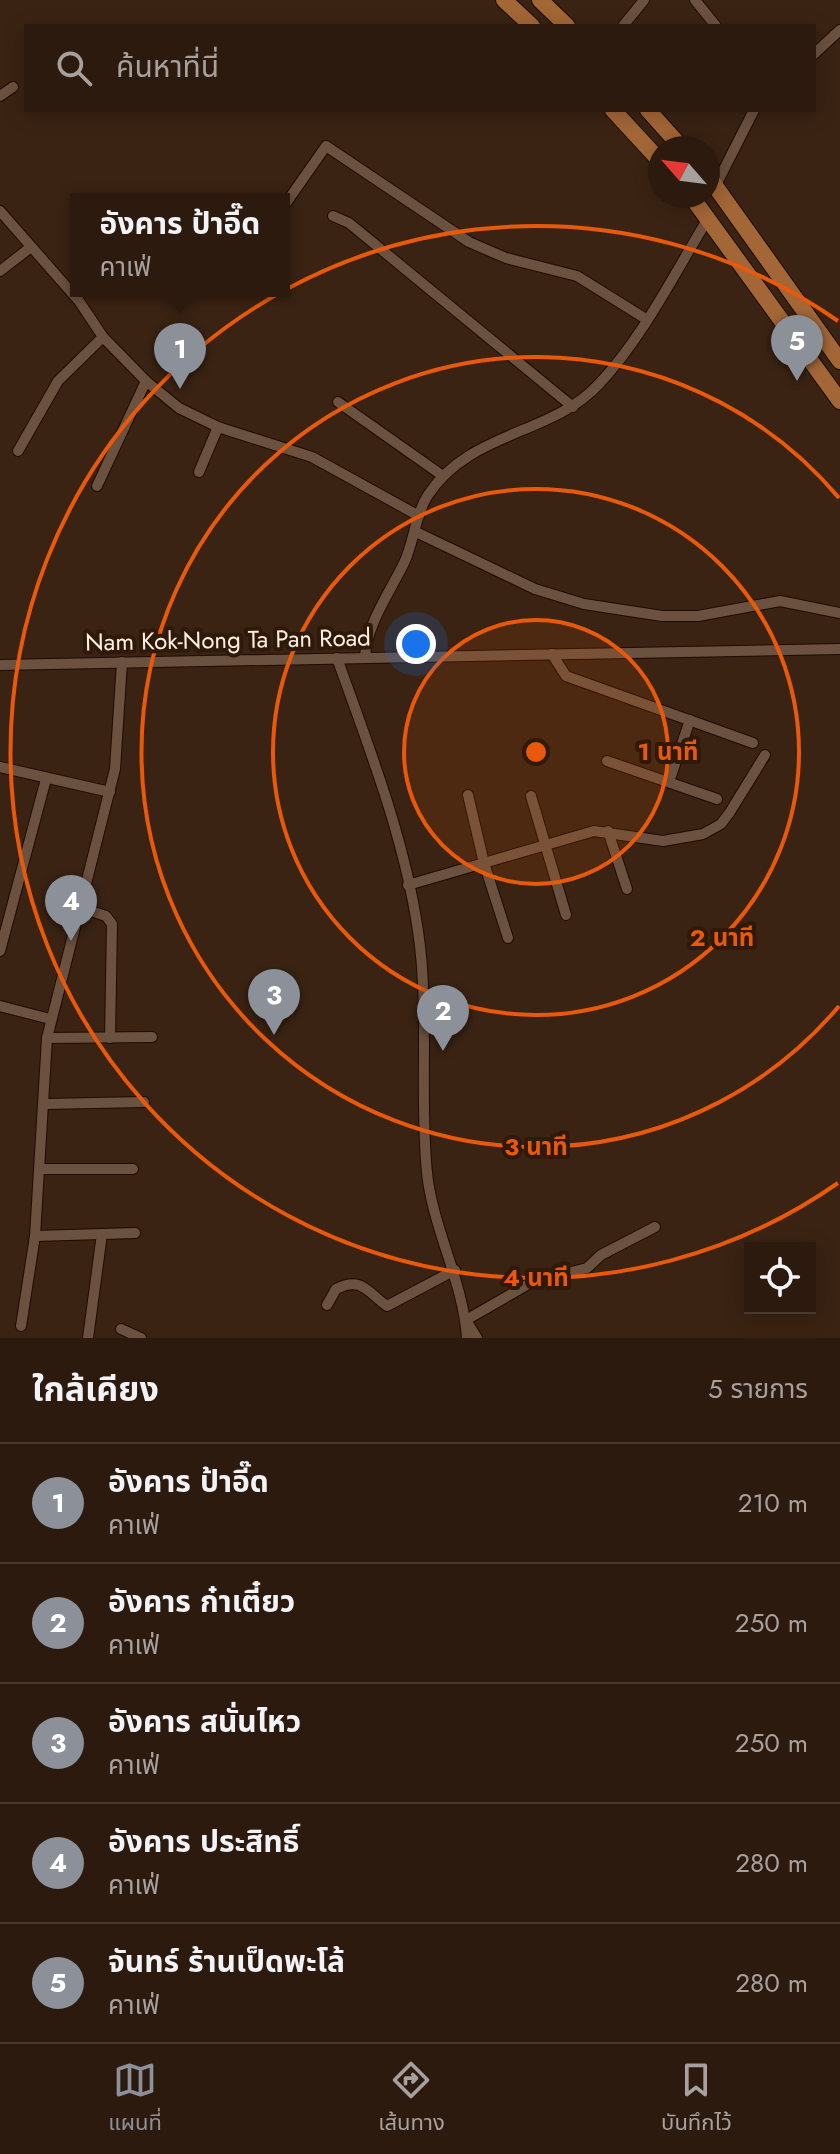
<!DOCTYPE html>
<html lang="th">
<meta charset="utf-8">
<style>
body{margin:0;font-family:Jost,"Noto Sans Thai",sans-serif;background:#38271c;color:#f1f3f6}
.controls{position:absolute;right:24px;bottom:24px;display:grid;overflow:hidden;border-radius:0px;box-shadow:0 4px 20px #0003}
.controls button{width:72px;height:72px;display:grid;place-items:center;padding:0;border:0;border-bottom:2px solid #48382e;background:#2c1a0e;color:#f1f3f6;font:40px sans-serif}
.compass{position:absolute;left:648px;top:136px;width:72px;height:72px;border-radius:50%;background:#2c1a0e;box-shadow:0 4px 20px #0003;rotate:298deg}
.you{position:absolute;left:416px;top:644px;width:28px;height:28px;margin:-20px;border:6px solid #fff;border-radius:50%;background:#1a73e8;box-shadow:0 0 0 12px #1a73e833}
.badge{display:grid;place-items:center;width:52px;height:52px;border-radius:50%;background:#8c9099;color:#fff;font-size:26px;font-weight:700}
.pin{position:absolute;translate:-50% -66px;filter:drop-shadow(0 2px 4px #0008)}
.pin::after{content:'';position:absolute;top:42px;width:28px;height:24px;background:inherit;clip-path:polygon(0 0,100% 0,50% 100%)}
.popup{position:absolute;left:70px;top:193px;width:220px;height:104px;box-sizing:border-box;display:grid;place-content:center;border-radius:0px;background:#2c1a0e;filter:drop-shadow(0 2px 6px #0005);font-size:26px;white-space:nowrap;color:#a6a19e}
.popup b{font-size:30px;color:#f1f3f6}
.popup::after{content:'';position:absolute;left:50%;top:100%;margin-left:-16px;border:16px solid transparent;border-top-color:#2c1a0e}
.list{margin:0;padding:0;list-style:none}
h2{display:flex;justify-content:space-between;align-items:center;height:104px;margin:0;padding:0 32px;font-size:34px}
h2 small{font-size:26px;font-weight:400;color:#a6a19e}
.list li{display:grid;grid-template-columns:52px 1fr auto;gap:24px;align-items:center;box-sizing:border-box;height:120px;padding:0 32px;border-top:2px solid #48382e}
.list b{display:block;font-size:30px;white-space:nowrap}
.list p{margin:0;font-size:26px;white-space:nowrap;color:#a6a19e}
.list em{font-size:26px;font-style:normal;color:#a6a19e}
.icon{flex:none;width:44px;height:44px;fill:none;stroke:currentColor;stroke-width:2;stroke-linecap:round;stroke-linejoin:round}
.map{position:relative;flex:none;width:840px;height:1338px;overflow:hidden}
.search{position:absolute;background:#2c1a0e;box-shadow:0 4px 20px #0003;left:24px;right:24px;top:24px;height:88px;display:flex;align-items:center;gap:20px;box-sizing:border-box;padding:0 28px;border-radius:0px;color:#a6a19e;font-size:30px}
.sheet{height:704px;background:#2c1a0e}
nav{display:flex;justify-content:space-around;align-items:center;box-sizing:border-box;height:112px;border-top:2px solid #48382e;background:#2c1a0e;font-size:22px;color:#a6a19e}
nav a{display:grid;justify-items:center;gap:4px}
nav .on{color:#8c9099}
.map>svg:first-child{display:block}
.lines{fill:none;stroke-linecap:round;stroke-linejoin:round}
.street-casing{stroke:#200b00;stroke-width:12}
.primary-casing{stroke:#200b00;stroke-width:18}
.street{stroke:#6b513f;stroke-width:10}
.primary{stroke:#a36637;stroke-width:16}
.ring{fill:none;stroke:#e8590c;stroke-width:4}
.labels{text-anchor:middle;stroke-width:8;stroke-linejoin:round;paint-order:stroke}
.street-label{font-size:24px;fill:#feeee4;stroke:#2f1909}
.centre{fill:#e8590c;stroke:#2f1909;stroke-width:4}
.ring-label{font-size:24px;text-anchor:middle;font-weight:bold;fill:#e8590c;stroke:#2f1909;stroke-width:8;stroke-linejoin:round;paint-order:stroke}
</style>
<div class="map">
<svg width="840" height="1338" viewBox="0 0 840 1338">
<rect width="100%" height="100%" fill="#3a2313"/>
<g class="lines">
<defs>
<g id="street">
<path d="M 695,0 L 716,26"/>
<path d="M 623,26 L 644,0"/>
<path d="M 814,54 L 840,30"/>
<path d="M 0,96 L 13,87"/>
<path d="M 716,185 L 754,110"/>
<path d="M 284,206 L 326,146 L 469,242 L 506,258 L 577,276 L 646,319"/>
<path d="M 0,211 L 79,301 L 103,337 L 146,381 L 179,408 L 218,427 L 312,457 L 419,516"/>
<path d="M 333,216 L 349,223 L 573,407"/>
<path d="M 0,271 L 31,247"/>
<path d="M 338,402 L 443,476"/>
<path d="M 18,451 L 58,381 L 103,337"/>
<path d="M 199,472 L 218,427"/>
<path d="M 97,486 L 146,381"/>
<path d="M 416,532 L 535,589 L 584,604 L 662,616 L 698,616 L 780,601 L 840,613"/>
<path d="M 552,654 L 566,676 L 753,743"/>
<path d="M 337,658 C 369,748 404,836 418,931 C 430,1011 419,1093 427,1173 C 433,1229 463,1281 467,1338"/>
<path d="M 365,658 C 366,625 390,592 404,563 C 414,542 415,515 428,495 C 470,431 552,435 599,384 C 644,336 675,272 709,217"/>
<path d="M 0,665 L 840,649"/>
<path d="M 607,761 L 717,799"/>
<path d="M 0,767 L 110,792"/>
<path d="M 669,782 L 690,720"/>
<path d="M 468,795 L 484,863 L 508,938"/>
<path d="M 531,796 L 566,915"/>
<path d="M 608,831 L 627,889"/>
<path d="M 408,885 L 594,831 L 663,841 L 703,834 L 721,824 L 730,812 L 765,755"/>
<path d="M 79,907 L 106,916 L 112,924 L 110,1038"/>
<path d="M 0,951 L 46,779"/>
<path d="M 0,1006 L 50,1019"/>
<path d="M 47,1038 L 152,1037"/>
<path d="M 44,1104 L 144,1102"/>
<path d="M 41,1169 L 133,1169"/>
<path d="M 35,1236 L 135,1233"/>
<path d="M 327,1305 L 336,1289 C 362,1276 367,1292 387,1306 L 455,1270"/>
<path d="M 466,1320 L 532,1282 L 587,1268 L 601,1255 L 655,1227"/>
<path d="M 467,1322 L 477,1338"/>
<path d="M 21,1326 L 35,1236 L 47,1038 L 115,769 L 122,662"/>
<path d="M 121,1329 L 141,1338"/>
<path d="M 88,1338 L 102,1234"/>
</g>
<g id="primary">
<path d="M 504,0 L 532,26"/>
<path d="M 540,0 L 567,26"/>
<path d="M 613,110 L 660,161"/>
<path d="M 648,110 L 682,148"/>
<path d="M 708,176 L 840,361"/>
<path d="M 691,196 L 840,401"/>
</g>
</defs>
<!-- street casing -->
<use href="#street" class="street-casing"/>
<!-- primary casing -->
<use href="#primary" class="primary-casing"/>
<!-- street -->
<use href="#street" class="street"/>
<!-- primary -->
<use href="#primary" class="primary"/>
</g>
<!-- distance rings -->
<circle cx="536" cy="752" r="132" fill="#e8590c" fill-opacity=".12"/>
<g class="ring">
<circle cx="536" cy="752" r="132"/>
<circle cx="536" cy="752" r="263"/>
<path d="M839 1006A395 395 0 1 1 839 498"/>
<path d="M838 1183A526 526 0 1 1 838 321"/>
</g>
<g class="labels">
<!-- street labels -->
<g class="street-label">
<text transform="translate(228 640) rotate(-1)" y="8">Nam Kok-Nong Ta Pan Road</text>
</g>
</g>
<circle cx="536" cy="752" r="12" class="centre"/>
<g class="ring-label">
<text x="668" y="760">1 นาที</text>
<text x="722" y="946">2 นาที</text>
<text x="536" y="1155">3 นาที</text>
<text x="536" y="1286">4 นาที</text>
</g>
</svg>
<div class="controls">
<button><svg class="icon" aria-label="locate" viewBox="0 0 24 24"><circle cx="12" cy="12" r="6"/><path d="M12 2v4M12 18v4M2 12h4M18 12h4"/></svg></button>
</div>
<svg class="compass" viewBox="-18 -18 36 36"><path d="M0-13l5 13h-10z" fill="#e53935"/><path d="M0 13l5-13h-10z" fill="#a6a19e"/></svg>
<div class="you"></div>
<div class="pin badge" style="left:180px;top:389px">1</div>
<div class="popup"><b>อังคาร ป้าอี๊ด</b>คาเฟ่</div>
<div class="pin badge" style="left:443px;top:1051px">2</div>
<div class="pin badge" style="left:274px;top:1035px">3</div>
<div class="pin badge" style="left:71px;top:941px">4</div>
<div class="pin badge" style="left:797px;top:381px">5</div>
<div class="search"><svg class="icon" aria-label="search" viewBox="0 0 24 24"><circle cx="10" cy="10" r="6"/><path d="M15 15l6 6"/></svg>ค้นหาที่นี่</div>
</div>
<section class="sheet">
<h2>ใกล้เคียง<small>5 รายการ</small></h2>
<ul class="list">
<li><span class="badge">1</span><div><b>อังคาร ป้าอี๊ด</b><p>คาเฟ่</p></div><em>210 m</em></li>
<li><span class="badge">2</span><div><b>อังคาร ก๋าเตี๋ยว</b><p>คาเฟ่</p></div><em>250 m</em></li>
<li><span class="badge">3</span><div><b>อังคาร สนั่นไหว</b><p>คาเฟ่</p></div><em>250 m</em></li>
<li><span class="badge">4</span><div><b>อังคาร ประสิทธิ์</b><p>คาเฟ่</p></div><em>280 m</em></li>
<li><span class="badge">5</span><div><b>จันทร์ ร้านเป็ดพะโล้</b><p>คาเฟ่</p></div><em>280 m</em></li>
</ul>
</section>
<nav>
<a class="on"><svg class="icon" aria-label="map" viewBox="0 0 24 24"><path d="M3 6l6-2 6 2 6-2v14l-6 2-6-2-6 2zM9 4v14M15 6v14"/></svg>แผนที่</a>
<a><svg class="icon" aria-label="directions" viewBox="0 0 24 24"><path d="M12 3l9 9-9 9-9-9zM9 14v-3h6M13 9l2 2-2 2"/></svg>เส้นทาง</a>
<a><svg class="icon" aria-label="saved" viewBox="0 0 24 24"><path d="M7 4h10v16l-5-4-5 4z"/></svg>บันทึกไว้</a>
</nav>
